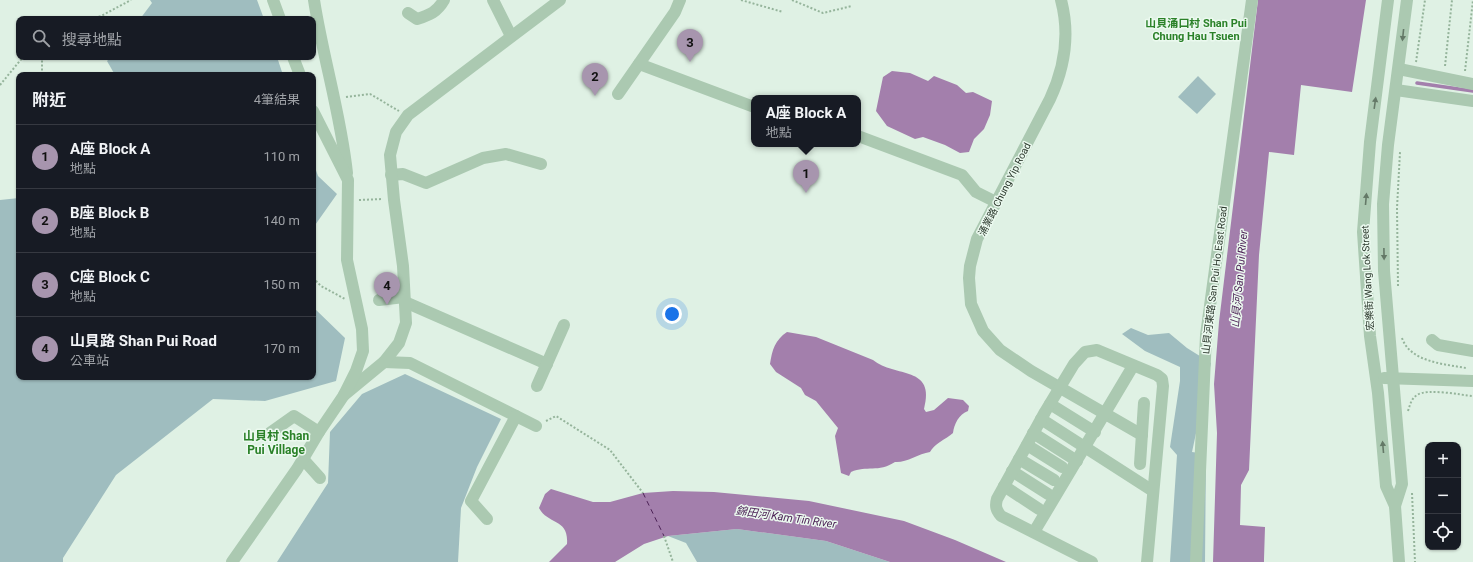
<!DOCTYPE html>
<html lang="zh-TW">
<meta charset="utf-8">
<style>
body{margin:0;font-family:Roboto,"Noto Sans TC",sans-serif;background:#20242c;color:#f1f3f6}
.controls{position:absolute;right:12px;bottom:12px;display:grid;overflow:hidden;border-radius:8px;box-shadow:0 1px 3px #0004}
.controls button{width:36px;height:36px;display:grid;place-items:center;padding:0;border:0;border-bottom:1px solid #363941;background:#171b24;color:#f1f3f6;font:20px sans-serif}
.you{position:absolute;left:672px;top:314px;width:14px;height:14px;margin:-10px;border:3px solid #fff;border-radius:50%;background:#1a73e8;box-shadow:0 0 0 6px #1a73e833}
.badge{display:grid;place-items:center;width:26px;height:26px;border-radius:50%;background:#a795ae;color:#111;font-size:13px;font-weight:700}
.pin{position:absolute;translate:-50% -33px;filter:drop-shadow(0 1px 2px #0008)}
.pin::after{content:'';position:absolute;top:21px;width:14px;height:12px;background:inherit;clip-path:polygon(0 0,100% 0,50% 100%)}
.popup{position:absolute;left:751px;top:95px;width:110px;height:52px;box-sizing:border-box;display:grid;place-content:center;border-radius:8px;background:#171b24;filter:drop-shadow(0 1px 3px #0005);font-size:13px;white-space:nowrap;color:#9ea1a6}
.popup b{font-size:15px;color:#f1f3f6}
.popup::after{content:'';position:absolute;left:50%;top:100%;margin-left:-8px;border:8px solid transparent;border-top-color:#171b24}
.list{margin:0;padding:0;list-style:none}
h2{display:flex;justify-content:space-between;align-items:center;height:52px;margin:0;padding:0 16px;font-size:17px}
h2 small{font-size:13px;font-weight:400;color:#9ea1a6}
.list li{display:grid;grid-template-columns:26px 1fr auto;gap:12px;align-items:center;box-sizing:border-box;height:64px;padding:0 16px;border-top:1px solid #363941}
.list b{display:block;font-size:15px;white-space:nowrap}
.list p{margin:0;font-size:13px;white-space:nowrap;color:#9ea1a6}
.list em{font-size:13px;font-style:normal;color:#9ea1a6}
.icon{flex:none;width:22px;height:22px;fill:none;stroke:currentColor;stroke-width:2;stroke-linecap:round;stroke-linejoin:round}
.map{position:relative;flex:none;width:1473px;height:562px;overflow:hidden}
.search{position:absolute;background:#171b24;box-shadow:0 1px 3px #0004;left:16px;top:16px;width:300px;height:44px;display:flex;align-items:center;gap:10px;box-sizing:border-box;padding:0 14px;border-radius:8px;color:#9ea1a6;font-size:15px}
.panel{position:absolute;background:#171b24;box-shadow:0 1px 3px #0004;left:16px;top:72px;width:300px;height:308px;border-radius:8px}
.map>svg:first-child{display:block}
.green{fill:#9fbdbf}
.water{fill:#a37fac}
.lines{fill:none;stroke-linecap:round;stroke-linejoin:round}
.stream{stroke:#a37fac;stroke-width:3.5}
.ferry{stroke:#4c2256;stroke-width:1;stroke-dasharray:5 4;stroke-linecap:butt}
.path{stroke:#95b49b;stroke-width:2;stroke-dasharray:2 2;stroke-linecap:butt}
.minor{stroke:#abc9b1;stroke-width:12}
.oneway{fill:#647967}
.labels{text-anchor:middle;stroke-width:3;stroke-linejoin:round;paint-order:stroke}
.street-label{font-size:10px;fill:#2a372b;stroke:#ebf9ef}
.neighbourhood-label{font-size:11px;font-weight:bold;fill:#2a8128;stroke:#ebf9ef}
.water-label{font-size:11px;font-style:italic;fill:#4c2256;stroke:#ebf9ef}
.quarter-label{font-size:12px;font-weight:bold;fill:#2a8128;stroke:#ebf9ef}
</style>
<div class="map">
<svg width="1473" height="562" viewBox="0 0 1473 562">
<rect width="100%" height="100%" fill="#dff1e4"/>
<!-- green -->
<g class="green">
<path d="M 150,0 L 257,0 L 264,19 L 140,19 L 152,3 Z"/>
<path d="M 111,57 L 277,57 L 283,75 L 115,75 L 107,61 Z"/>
<path d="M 1198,76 L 1216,94 L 1197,114 L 1178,97 Z"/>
<path d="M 313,162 L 318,176 L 337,194 L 313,228 Z"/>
<path d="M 19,198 L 19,377 L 313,377 L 313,307 L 345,338 L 336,381 L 265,401 L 213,399 L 116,475 L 63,558 L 63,562 L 0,562 L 0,200 Z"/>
<path d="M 1131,328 L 1148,335 L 1169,333 L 1187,348 L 1211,363 L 1192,452 L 1206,454 L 1205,562 L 1170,562 L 1177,455 L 1170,447 L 1180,381 L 1180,367 L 1145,351 L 1122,334 Z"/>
<path d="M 405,374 L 501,419 L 477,467 L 461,508 L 458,562 L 277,562 L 328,483 L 330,432 L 362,394 Z"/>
<path d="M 737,529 L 826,541 L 890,562 L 697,562 L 686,543 L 668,536 Z"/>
</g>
<!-- water -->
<g class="water">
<path d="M 1258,0 L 1366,0 L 1352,92 L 1301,85 L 1294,155 L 1269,152 L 1259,255 L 1249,470 L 1241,485 L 1240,525 L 1265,527 L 1264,559 L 1264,562 L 1213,562 L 1217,433 L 1214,384 L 1219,322 Z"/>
<path d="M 892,71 L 910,73 L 928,81 L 934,76 L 957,85 L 966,93 L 973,92 L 992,101 L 990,115 L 984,129 L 974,139 L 969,152 L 960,153 L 945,145 L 923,137 L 915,139 L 887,126 L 876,111 L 883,77 Z"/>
<path d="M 787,332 L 816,337 L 873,360 C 895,378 936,365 924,409 L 926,412 L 934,410 L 948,398 L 963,400 L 969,406 L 968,411 C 959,414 954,424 953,433 C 946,439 934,444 930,452 C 918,454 906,463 895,462 C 878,473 867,465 851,472 L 849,476 L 841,473 L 835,436 L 838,428 L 816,401 L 805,395 L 801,388 L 776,372 L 770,364 C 772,350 775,340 787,332 Z"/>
<path d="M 551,489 L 593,502 L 610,502 L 643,493 L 673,491 L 714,492 L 809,501 L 904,521 L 955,540 L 1006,562 L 890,562 L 826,541 L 737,529 L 668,536 L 644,544 L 615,562 L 549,562 L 567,544 C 569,518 548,525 539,508 L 545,494 Z"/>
</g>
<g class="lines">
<!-- stream -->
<path class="stream" d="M 1417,83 L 1473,91"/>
<!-- ferry -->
<path class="ferry" d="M 643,493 L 664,536"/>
<!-- path -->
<g class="path">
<path d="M 741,0 L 783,12"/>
<path d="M 792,0 L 823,13 L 852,6"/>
<path d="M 91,19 L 101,16 L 131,0"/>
<path d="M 40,57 L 42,60 L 42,75"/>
<path d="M 1416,62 L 1425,0"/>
<path d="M 1445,66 L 1452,0"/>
<path d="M 1465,71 L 1473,0"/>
<path d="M 0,85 L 23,57"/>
<path d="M 346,97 L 370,94 L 399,111"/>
<path d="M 359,200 L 383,199"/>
<path d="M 313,278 L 321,286 L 345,299"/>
<path d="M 1398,286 L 1397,208 L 1400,152"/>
<path d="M 1402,338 C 1410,362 1444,364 1466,368"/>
<path d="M 1408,411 C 1410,405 1411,399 1417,395 C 1428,388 1460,395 1473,396"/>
<path d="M 546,421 L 556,416 L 610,450 L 643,493"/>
<path d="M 1412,493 L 1415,562"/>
<path d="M 664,536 L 673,562"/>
</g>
<!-- minor -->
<g class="minor">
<path d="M 273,0 L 280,19"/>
<path d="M 314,0 C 323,58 341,115 347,173"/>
<path d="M 493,0 L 511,36"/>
<path d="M 1061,0 C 1070,34 1065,67 1050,99 L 977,239 L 970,266 L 969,278 L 971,304 L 983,331 L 1000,350 L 1031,371 L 1142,435"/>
<path d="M 1388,0 L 1370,142 L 1363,232 L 1370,336 L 1378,393 L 1386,486 L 1395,506 L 1399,562"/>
<path d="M 408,13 L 417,19 C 430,15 437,12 444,0"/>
<path d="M 293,57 L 300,75"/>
<path d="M 639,64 L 754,107"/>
<path d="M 1399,69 L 1473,84"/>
<path d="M 1396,90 L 1473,101"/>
<path d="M 618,94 L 675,12 L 680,0"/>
<path d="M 858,136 L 962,175 L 976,192 L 996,202"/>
<path d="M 391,175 L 403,174 L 426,183 L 483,158 L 506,154 L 541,164"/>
<path d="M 379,300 L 404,297"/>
<path d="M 405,302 L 547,364"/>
<path d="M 1432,340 L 1438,345 L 1473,351"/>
<path d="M 384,362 L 410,363 L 536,426"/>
<path d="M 1384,378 L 1473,381"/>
<path d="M 537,386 L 564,325"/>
<path d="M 344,395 L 384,362 L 399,343 L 406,323 L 403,266 L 394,200 L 390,155 L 396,132 L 408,115 L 560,0"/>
<path d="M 1050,404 L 1095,432"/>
<path d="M 1041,419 L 1153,491"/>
<path d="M 270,433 L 294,416 L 319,432"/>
<path d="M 1033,433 L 1077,461"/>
<path d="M 1027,445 L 1062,467"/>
<path d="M 303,459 L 320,478"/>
<path d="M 1019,459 L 1054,480"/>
<path d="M 1140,464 L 1144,403"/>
<path d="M 1012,471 L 1048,494"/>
<path d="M 1004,486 L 1039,509"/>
<path d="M 1395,506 L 1402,484 L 1384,271 L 1383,204 L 1388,145 L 1407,0"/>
<path d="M 487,519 L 471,501 L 516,416"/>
<path d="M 1034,532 L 1133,366"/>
<path d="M 232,562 L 297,469 L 319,432 L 344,395 L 356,371 L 363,351 L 362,329 L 347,260 L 348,180 L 313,111"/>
<path d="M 1092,562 L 1001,516 C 996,510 995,506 997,499 L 1045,412 L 1074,364 L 1085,352 L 1097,350 L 1157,375 L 1162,379 L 1163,386 L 1147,562"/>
<path d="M 1196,562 L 1206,335 L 1252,0"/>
</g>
</g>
<!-- one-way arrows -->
<defs><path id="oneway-solid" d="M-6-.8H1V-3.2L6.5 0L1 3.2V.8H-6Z"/></defs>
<g class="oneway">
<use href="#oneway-solid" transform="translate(1403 35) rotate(96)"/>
<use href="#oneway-solid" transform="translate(1375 103) rotate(-82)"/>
<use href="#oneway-solid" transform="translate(1366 199) rotate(-85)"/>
<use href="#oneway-solid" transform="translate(1384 254) rotate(89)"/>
<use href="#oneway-solid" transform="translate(1383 447) rotate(-95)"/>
</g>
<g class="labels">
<!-- street labels -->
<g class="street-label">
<text transform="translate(1004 189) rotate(-63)" y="4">涌業路 Chung Yip Road</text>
<text transform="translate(1367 278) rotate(-93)" y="4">宏樂街 Wang Lok Street</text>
<text transform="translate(1214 280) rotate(-83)" y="4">山貝河東路 San Pui Ho East Road</text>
</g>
<!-- neighbourhood labels -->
<g class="neighbourhood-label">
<text x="1196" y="27">山貝涌口村 Shan Pui<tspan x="1196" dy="13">Chung Hau Tsuen</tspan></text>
</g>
<!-- water labels -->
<g class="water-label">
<text transform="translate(1239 279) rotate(-85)" y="4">山貝河 San Pui River</text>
<text transform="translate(786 517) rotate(8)" y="4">錦田河 Kam Tin River</text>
</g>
<!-- quarter labels -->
<g class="quarter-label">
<text x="276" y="440">山貝村 Shan<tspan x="276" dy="14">Pui Village</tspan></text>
</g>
</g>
</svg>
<div class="controls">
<button>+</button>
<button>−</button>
<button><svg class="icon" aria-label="locate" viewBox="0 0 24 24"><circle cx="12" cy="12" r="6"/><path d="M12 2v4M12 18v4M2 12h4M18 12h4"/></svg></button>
</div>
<div class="you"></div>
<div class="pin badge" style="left:806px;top:193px">1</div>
<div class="popup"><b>A座 Block A</b>地點</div>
<div class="pin badge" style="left:595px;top:96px">2</div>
<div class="pin badge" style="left:690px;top:62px">3</div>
<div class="pin badge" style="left:387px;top:305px">4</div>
<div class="search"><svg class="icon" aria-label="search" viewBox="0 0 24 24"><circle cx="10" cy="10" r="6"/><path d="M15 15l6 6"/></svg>搜尋地點</div>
<section class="panel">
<h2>附近<small>4筆結果</small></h2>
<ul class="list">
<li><span class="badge">1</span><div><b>A座 Block A</b><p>地點</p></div><em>110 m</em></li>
<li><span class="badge">2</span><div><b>B座 Block B</b><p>地點</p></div><em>140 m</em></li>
<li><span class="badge">3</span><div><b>C座 Block C</b><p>地點</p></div><em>150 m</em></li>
<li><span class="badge">4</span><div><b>山貝路 Shan Pui Road</b><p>公車站</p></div><em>170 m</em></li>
</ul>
</section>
</div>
